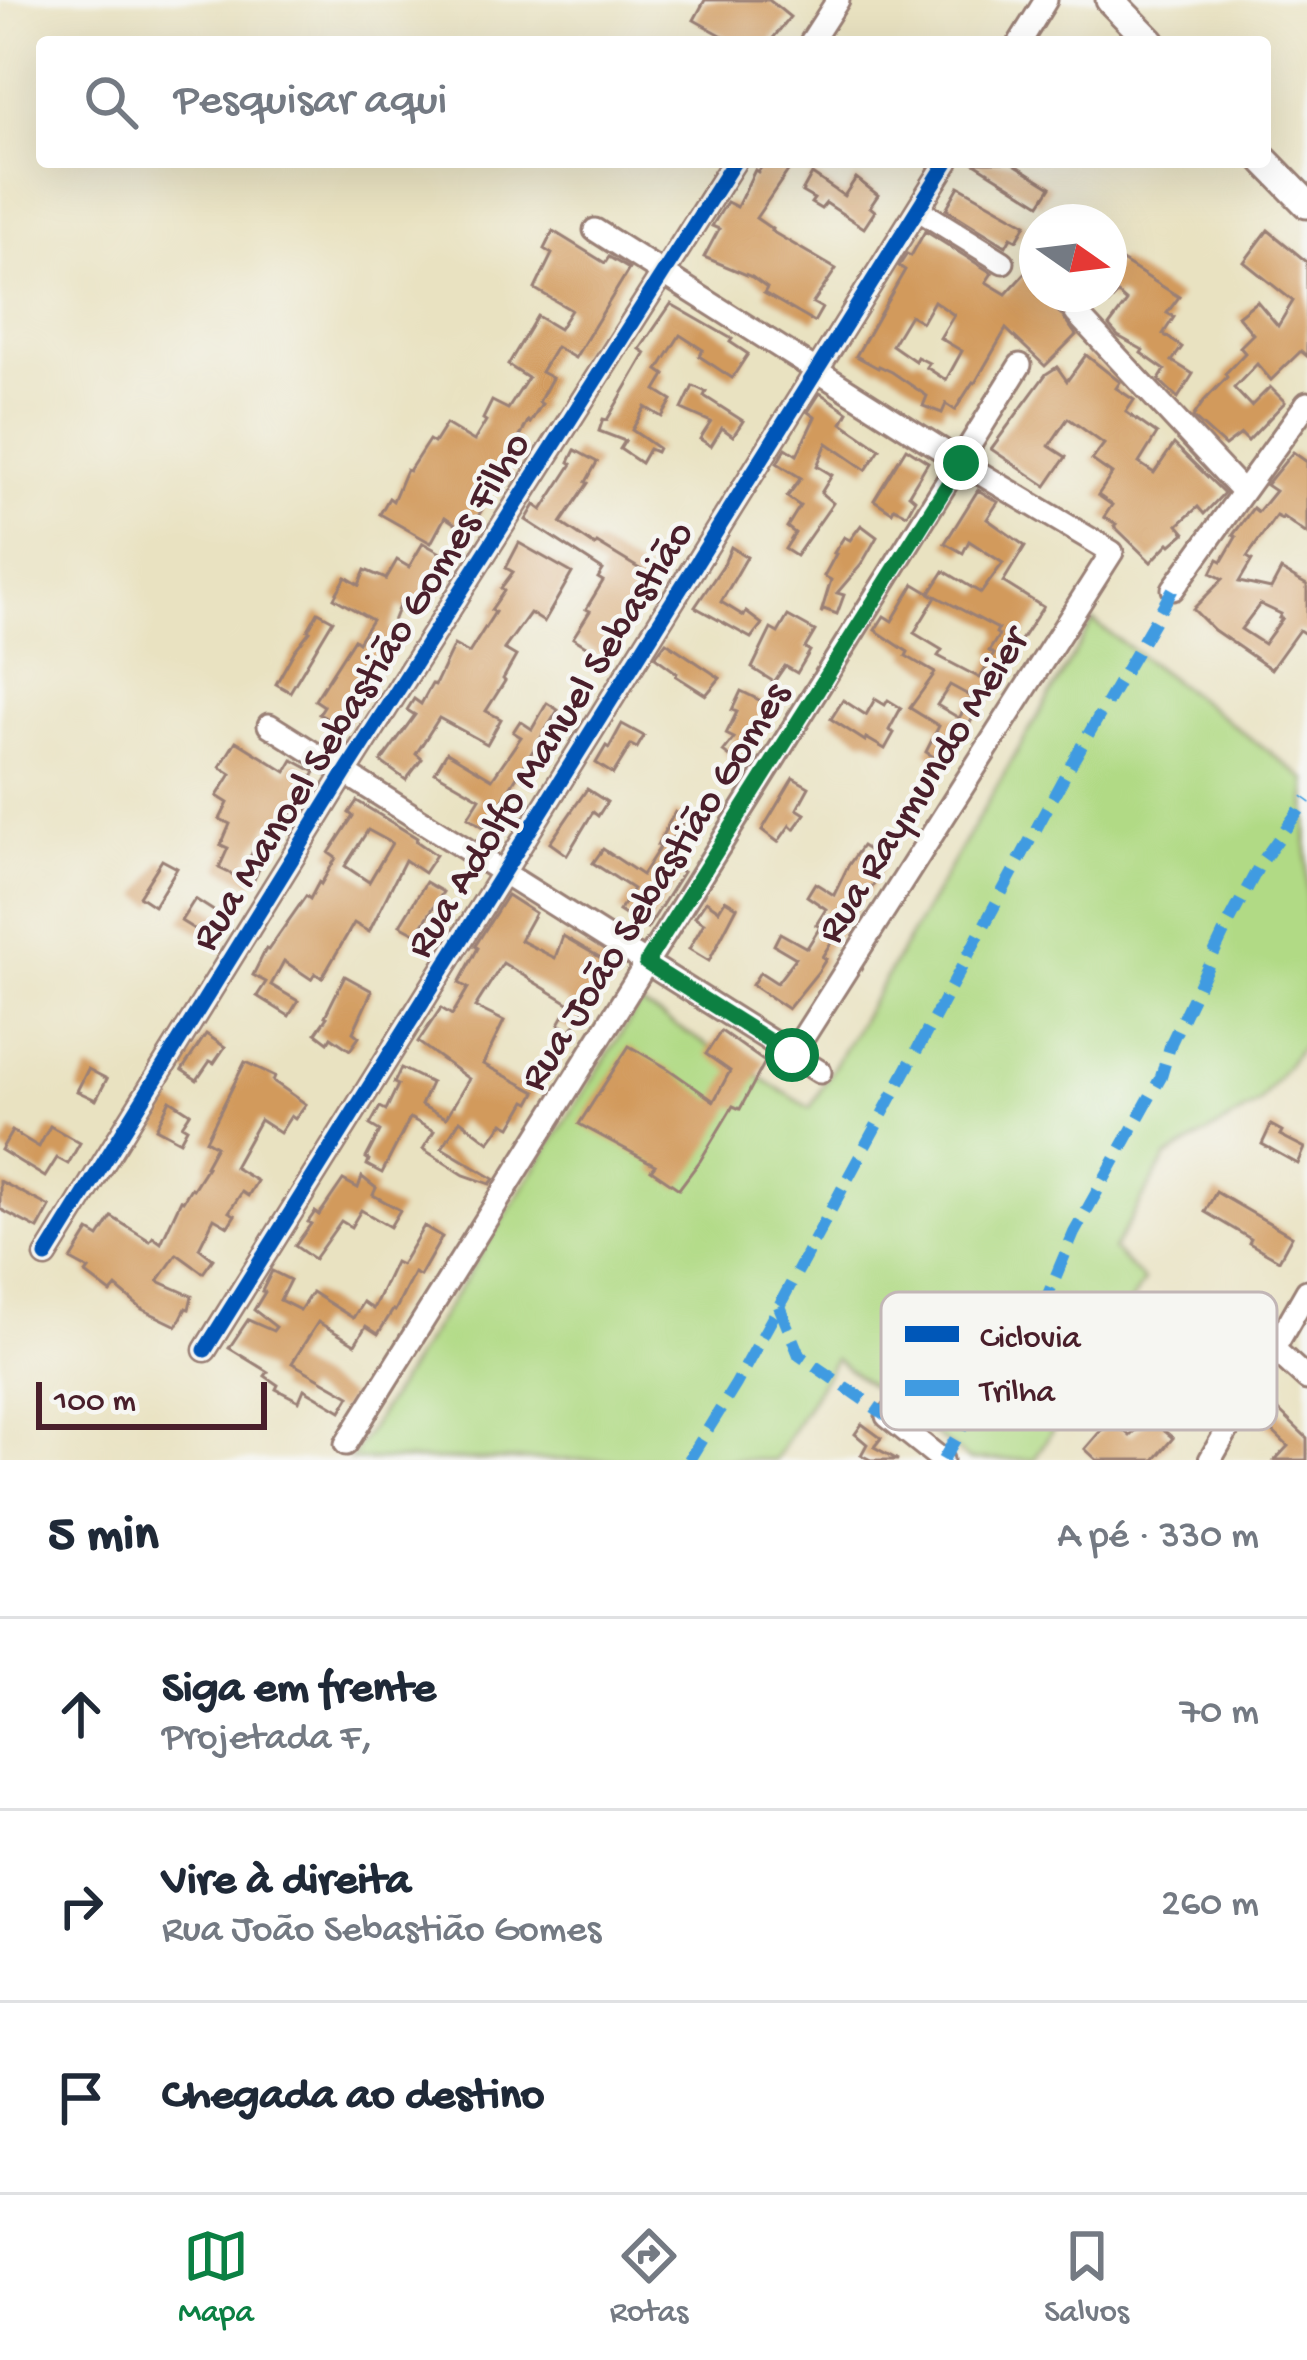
<!DOCTYPE html>
<html lang="pt">
<meta charset="utf-8">
<style>
body{margin:0;font-family:"Gochi Hand",sans-serif;background:#f6f6f7;color:#1f2937}
.compass{position:absolute;left:1019px;top:204px;width:108px;height:108px;border-radius:50%;background:#fff;box-shadow:0 12px 48px #0002;rotate:104deg}
.scale{position:absolute;left:36px;bottom:30px;width:231px;box-sizing:border-box;padding-left:12px;border:6px solid #4a1f2b;border-top:0;font-size:33px;line-height:42px;white-space:nowrap;color:#4a1f2b;-webkit-text-stroke:9px #f6f6f2;paint-order:stroke}
.stop{position:absolute;width:36px;height:36px;margin:-27px;border:9px solid #0b8043;border-radius:50%;background:#fff}
.stop.end{background:#0b8043;border-color:#fff;box-shadow:0 3px 12px #0008}
.list{margin:0;padding:0;list-style:none}
h2{display:flex;justify-content:space-between;align-items:center;height:156px;margin:0;padding:0 48px;font-size:51px}
h2 small{font-size:39px;font-weight:400;color:#747a83}
.list li{display:grid;grid-template-columns:78px 1fr auto;gap:36px;align-items:center;box-sizing:border-box;height:192px;padding:0 48px;border-top:3px solid #e0e1e3}
.list b{display:block;font-size:45px;white-space:nowrap}
.list p{margin:0;font-size:39px;white-space:nowrap;color:#747a83}
.list em{font-size:39px;font-style:normal;color:#747a83}
.icon{flex:none;width:66px;height:66px;fill:none;stroke:currentColor;stroke-width:2;stroke-linecap:round;stroke-linejoin:round}
.map{position:relative;flex:none;width:1307px;height:1460px;overflow:hidden}
.search{position:absolute;background:#fff;box-shadow:0 12px 48px #0002;left:36px;right:36px;top:36px;height:132px;display:flex;align-items:center;gap:30px;box-sizing:border-box;padding:0 42px;border-radius:12px;color:#747a83;font-size:45px}
.sheet{height:732px;background:#fff}
nav{display:flex;justify-content:space-around;align-items:center;box-sizing:border-box;height:168px;border-top:3px solid #e0e1e3;background:#fff;font-size:33px;color:#747a83}
nav a{display:grid;justify-items:center;gap:6px}
nav .on{color:#0b8043}
.map>svg:first-child{display:block}
.green{fill:#b1da85;stroke:#7e7c58;stroke-width:3}
.building{fill:#d29a5b;fill-rule:evenodd}
.lines{fill:none;stroke-linecap:round;stroke-linejoin:round}
.minor-casing{stroke:#9a8076;stroke-width:27}
.major-casing{stroke:#9a8076;stroke-width:33}
.minor{stroke:#fff;stroke-width:21}
.major{stroke:#fff;stroke-width:27}
.quiet{stroke:#409be1;stroke-width:12;stroke-dasharray:24 12;stroke-linecap:butt}
.cycleway-casing{stroke:#f6f6f2;stroke-width:22}
.cycleway{stroke:#0057b8;stroke-width:15}
.route{stroke:#0b8043;stroke-width:15}
.labels{text-anchor:middle;stroke-width:9;stroke-linejoin:round;paint-order:stroke}
.street-label{font-size:42px;fill:#4a1f2b;stroke:#f6f6f2}
.key{fill:#f6f6f2;stroke:#c2b6b6;stroke-width:3}
.key-label{font-size:33px;fill:#4a1f2b}
</style>
<div class="map">
<svg width="1307" height="1460" viewBox="0 0 1307 1460">
<rect width="100%" height="100%" fill="#f6f6f2"/>
<filter id="ink" filterUnits="userSpaceOnUse"><feTurbulence type="fractalNoise" baseFrequency=".00833" numOctaves="2"/><feDisplacementMap in="SourceGraphic" scale="24" xChannelSelector="R" yChannelSelector="G"/><feConvolveMatrix kernelMatrix="1 2 1 2 8 2 1 2 1" color-interpolation-filters="sRGB"/></filter>
<filter id="wash" filterUnits="userSpaceOnUse"><feTurbulence type="fractalNoise" baseFrequency=".004" numOctaves="4" result="noise"/><feDisplacementMap in="SourceGraphic" scale="48" xChannelSelector="R" yChannelSelector="G"/><feGaussianBlur stdDeviation="2.7" result="paint"/><feColorMatrix in="noise" values="0 0 0 0 0 0 0 0 0 0 0 0 0 0 0 0 0 1.4 0 .05"/><feComposite in="paint" operator="in"/></filter>
<g filter="url(#wash)">
<rect width="100%" height="100%" fill="#e9e2c1"/>
<!-- green -->
<path class="green" d="M 1093,621 L 1307,780 L 1307,1039 L 1259,1103 L 1167,1157 L 1113,1250 L 1144,1281 L 1034,1460 L 969,1460 L 835,1359 L 775,1460 L 350,1460 L 640,1004 L 810,1108 Z"/>
<g id="blocks">
<!-- building -->
<g class="building">
<path d="M 705,0 L 769,0 L 790,17 L 770,42 L 734,42 L 694,20 Z"/>
<path d="M 765,162 L 794,162 L 756,218 L 772,229 L 771,231 L 836,269 L 813,303 L 822,308 L 814,322 L 764,293 L 767,288 L 752,277 L 704,257 L 719,229 L 712,226 L 727,202 L 737,207 L 755,170 L 758,172 Z"/>
<path d="M 973,162 L 1011,162 L 1051,187 L 1040,204 Z"/>
<path d="M 812,174 L 844,196 L 856,178 L 878,195 L 870,207 L 875,211 L 864,228 L 826,203 L 821,209 L 811,203 L 814,199 L 802,192 Z"/>
<path d="M 959,186 L 1026,224 L 1017,240 L 1011,237 L 1006,246 L 946,209 Z"/>
<path d="M 1268,230 L 1307,262 L 1307,356 L 1301,351 L 1271,380 L 1257,364 L 1234,388 L 1251,406 L 1270,387 L 1285,402 L 1248,441 L 1241,434 L 1225,446 L 1193,417 L 1204,401 L 1227,377 L 1225,374 L 1245,353 L 1240,347 L 1253,334 L 1238,316 L 1257,301 L 1278,326 L 1293,301 L 1244,262 Z"/>
<path d="M 553,231 L 605,263 L 609,257 L 629,269 L 575,358 L 556,347 L 541,372 L 552,378 L 539,402 L 542,404 L 530,423 L 528,421 L 515,446 L 518,448 L 508,464 L 513,468 L 502,485 L 497,482 L 469,533 L 445,517 L 431,543 L 380,514 L 389,498 L 393,501 L 406,470 L 409,471 L 429,440 L 434,443 L 446,424 L 474,441 L 486,421 L 483,419 L 492,401 L 508,409 L 528,378 L 508,365 L 537,316 L 559,329 L 571,310 L 535,289 L 552,254 L 544,249 Z"/>
<path d="M 925,231 L 992,273 L 986,282 L 1006,294 L 1026,272 L 1037,282 L 1037,294 L 1061,314 L 1076,335 L 1045,366 L 1006,329 L 975,383 L 973,382 L 955,410 L 946,404 L 942,413 L 923,406 L 927,396 L 892,372 L 879,366 L 878,368 L 856,356 L 905,270 L 899,266 L 907,254 L 911,256 ZM 934,301 L 954,315 L 940,338 L 962,351 L 946,380 L 926,367 L 929,363 L 917,357 L 915,361 L 892,345 L 910,315 L 922,322 Z"/>
<path d="M 1119,259 L 1179,297 L 1167,313 L 1174,317 L 1163,334 L 1182,347 L 1172,361 L 1193,374 L 1178,398 L 1159,380 L 1165,370 L 1141,353 L 1143,350 L 1118,336 L 1109,326 L 1127,302 L 1118,294 L 1109,303 L 1109,276 Z"/>
<path d="M 671,304 L 732,339 L 730,342 L 748,354 L 732,378 L 699,356 L 703,350 L 680,335 L 658,370 L 665,375 L 656,390 L 672,400 L 662,417 L 645,407 L 632,430 L 658,448 L 656,452 L 649,449 L 641,463 L 620,449 L 625,441 L 599,431 L 603,419 L 607,420 L 646,353 L 640,349 Z"/>
<path d="M 1086,355 L 1120,382 L 1116,388 L 1134,400 L 1126,412 L 1157,434 L 1139,463 L 1154,473 L 1174,444 L 1224,493 L 1204,514 L 1198,507 L 1178,525 L 1185,533 L 1171,545 L 1169,543 L 1151,562 L 1114,526 L 1116,524 L 1104,517 L 1112,505 L 1098,495 L 1112,474 L 1092,460 L 1104,444 L 1068,418 L 1049,446 L 1066,457 L 1046,486 L 991,449 L 1046,374 L 1057,367 L 1067,381 Z"/>
<path d="M 693,386 L 706,392 L 704,396 L 743,421 L 733,436 L 722,428 L 711,446 L 700,439 L 711,422 L 682,409 Z"/>
<path d="M 820,393 L 848,412 L 842,423 L 880,449 L 866,470 L 827,443 L 817,466 L 832,475 L 821,493 L 833,503 L 796,556 L 785,549 L 795,533 L 787,527 L 800,506 L 787,497 L 801,478 L 777,463 L 786,448 L 797,455 L 815,417 L 808,412 Z"/>
<path d="M 906,448 L 928,462 L 909,494 L 915,499 L 907,514 L 894,508 L 892,512 L 874,500 Z"/>
<path d="M 575,450 L 597,462 L 586,482 L 588,483 L 561,523 L 595,546 L 597,543 L 648,574 L 629,606 L 634,609 L 602,656 L 573,638 L 590,611 L 586,609 L 603,581 L 598,578 L 603,570 L 526,520 L 535,505 L 542,510 L 572,464 L 569,462 Z"/>
<path d="M 1293,452 L 1307,462 L 1307,534 L 1283,517 L 1282,519 L 1276,516 L 1247,557 L 1252,560 L 1239,582 L 1271,589 L 1281,570 L 1307,585 L 1307,635 L 1299,630 L 1271,669 L 1214,630 L 1193,609 L 1223,579 L 1211,573 L 1218,559 L 1222,561 L 1236,537 L 1233,535 L 1253,508 L 1258,512 L 1275,491 L 1266,485 ZM 1260,604 L 1281,614 L 1279,618 L 1282,619 L 1264,644 L 1241,629 Z"/>
<path d="M 978,490 L 998,502 L 987,519 L 1025,546 L 1003,582 L 1043,607 L 1017,646 L 982,709 L 979,707 L 946,765 L 926,752 L 939,726 L 910,708 L 935,673 L 906,656 L 908,652 L 875,630 L 884,616 L 892,621 L 914,584 L 936,597 L 914,633 L 942,650 L 938,656 L 980,678 L 994,654 L 989,651 L 999,635 L 996,633 L 998,629 L 930,593 L 944,571 L 981,593 L 1003,563 L 969,541 L 963,553 L 945,543 ZM 950,685 L 972,697 L 959,718 L 937,705 Z"/>
<path d="M 861,525 L 877,537 L 861,565 L 837,593 L 844,595 L 837,614 L 824,609 L 821,613 L 831,580 L 824,576 L 836,554 L 834,553 L 844,537 L 850,540 Z"/>
<path d="M 423,543 L 446,556 L 411,614 L 399,606 L 390,629 L 398,634 L 383,657 L 386,658 L 379,671 L 344,728 L 319,714 L 324,706 L 315,700 L 354,639 L 358,642 L 372,620 L 334,598 L 346,577 L 359,585 L 365,570 L 386,579 L 397,560 L 409,567 Z"/>
<path d="M 519,543 L 572,573 L 544,622 L 530,613 L 504,649 L 516,656 L 503,679 L 505,681 L 486,711 L 501,719 L 487,744 L 439,718 L 416,754 L 422,759 L 406,780 L 381,762 L 415,715 L 407,710 L 414,699 L 421,704 L 432,684 L 435,685 L 454,645 L 469,653 L 495,612 L 491,610 L 504,591 L 501,588 L 513,572 L 506,568 Z"/>
<path d="M 731,547 L 747,557 L 721,602 L 744,616 L 746,612 L 762,624 L 751,638 L 695,607 L 724,564 Z"/>
<path d="M 318,612 L 333,620 L 290,692 L 276,684 L 295,650 L 310,631 L 308,630 Z"/>
<path d="M 788,616 L 815,631 L 805,648 L 810,651 L 797,673 L 785,666 L 774,682 L 752,668 L 771,629 L 778,633 Z"/>
<path d="M 666,642 L 720,678 L 706,695 L 676,676 L 677,673 L 655,657 Z"/>
<path d="M 741,691 L 769,705 L 760,723 L 756,721 L 743,745 L 748,748 L 737,762 L 723,752 L 734,738 L 726,734 L 737,712 L 732,710 Z"/>
<path d="M 875,699 L 885,705 L 888,700 L 901,708 L 889,730 L 894,733 L 885,749 L 866,738 L 865,741 L 831,719 L 843,700 L 866,715 Z"/>
<path d="M 547,703 L 558,710 L 485,828 L 468,817 L 480,798 L 435,772 L 447,752 L 492,779 L 521,737 L 513,732 L 520,721 L 532,729 Z"/>
<path d="M 622,724 L 644,736 L 637,748 L 631,745 L 613,774 L 596,763 L 606,746 L 609,748 Z"/>
<path d="M 236,741 L 286,772 L 293,760 L 315,772 L 283,829 L 271,822 L 261,840 L 259,839 L 247,863 L 259,869 L 252,884 L 219,868 L 228,848 L 221,845 L 230,824 L 220,819 L 228,803 L 217,796 L 231,774 L 220,767 Z"/>
<path d="M 793,778 L 809,787 L 797,809 L 805,814 L 794,829 L 790,825 L 778,842 L 762,830 Z"/>
<path d="M 587,789 L 607,802 L 598,816 L 593,812 L 567,855 L 550,843 Z"/>
<path d="M 357,801 L 417,838 L 416,841 L 436,855 L 424,873 L 405,860 L 369,932 L 354,923 L 322,978 L 315,973 L 311,979 L 284,961 L 271,985 L 298,1001 L 289,1016 L 257,996 L 266,982 L 253,975 L 266,949 L 268,950 L 306,896 L 310,899 L 319,882 L 321,884 L 336,858 L 329,853 L 353,816 L 349,813 ZM 368,830 L 392,843 L 369,882 L 345,866 Z"/>
<path d="M 675,812 L 686,818 L 672,839 L 688,847 L 676,868 L 683,872 L 647,929 L 619,911 L 633,889 L 593,863 L 603,849 L 642,875 L 660,847 L 657,845 Z"/>
<path d="M 862,846 L 886,861 L 867,897 L 864,896 L 838,938 L 835,936 L 822,957 L 826,959 L 818,972 L 788,1009 L 752,985 L 760,972 L 777,983 L 796,958 L 774,945 L 780,933 L 807,948 L 820,927 L 816,925 L 826,909 L 807,896 L 815,883 L 834,895 L 848,866 Z"/>
<path d="M 162,860 L 177,868 L 154,906 L 139,896 Z"/>
<path d="M 426,882 L 443,892 L 417,934 L 400,925 Z"/>
<path d="M 507,895 L 535,913 L 520,940 L 555,958 L 563,936 L 613,965 L 571,1030 L 559,1024 L 570,1004 L 503,963 L 475,1007 L 504,1021 L 483,1064 L 536,1092 L 530,1103 L 526,1101 L 511,1127 L 503,1123 L 489,1142 L 460,1120 L 442,1148 L 494,1179 L 490,1184 L 464,1175 L 423,1149 L 434,1131 L 410,1118 L 382,1173 L 367,1165 L 369,1160 L 366,1158 L 380,1131 L 370,1125 L 380,1107 L 386,1110 L 398,1085 L 394,1083 L 401,1068 L 431,1083 L 421,1105 L 446,1118 L 469,1079 L 418,1042 L 441,1008 L 452,1015 L 468,988 L 459,983 L 478,948 L 475,946 Z"/>
<path d="M 195,899 L 223,917 L 210,939 L 181,921 Z"/>
<path d="M 725,900 L 737,907 L 709,961 L 689,949 L 704,923 L 695,917 L 706,901 L 719,910 Z"/>
<path d="M 345,976 L 372,991 L 353,1032 L 359,1037 L 350,1050 L 331,1037 L 328,1042 L 316,1033 L 327,1017 L 325,1016 Z"/>
<path d="M 721,1031 L 765,1062 L 740,1109 L 733,1106 L 700,1161 L 679,1189 L 651,1170 L 655,1165 L 579,1124 L 629,1046 L 667,1068 L 714,1101 L 730,1071 L 706,1054 Z"/>
<path d="M 206,1034 L 225,1047 L 214,1063 L 210,1061 L 197,1080 L 182,1070 Z"/>
<path d="M 245,1062 L 275,1076 L 273,1081 L 306,1104 L 295,1119 L 291,1116 L 280,1133 L 260,1120 L 234,1167 L 257,1181 L 248,1196 L 242,1192 L 229,1212 L 235,1215 L 228,1226 L 214,1218 L 199,1248 L 213,1259 L 203,1273 L 177,1254 L 158,1281 L 192,1296 L 189,1309 L 186,1308 L 177,1326 L 142,1309 L 116,1287 L 111,1293 L 86,1274 L 89,1270 L 71,1260 L 89,1231 L 99,1237 L 112,1217 L 150,1241 L 153,1237 L 161,1243 L 181,1200 L 183,1201 L 191,1188 L 193,1189 L 207,1167 L 205,1166 L 216,1146 L 206,1140 Z"/>
<path d="M 88,1069 L 107,1079 L 96,1100 L 77,1091 Z"/>
<path d="M 170,1100 L 190,1113 L 182,1125 L 187,1128 L 180,1141 L 156,1128 Z"/>
<path d="M 1271,1125 L 1282,1131 L 1280,1135 L 1305,1148 L 1298,1164 L 1262,1144 Z"/>
<path d="M 50,1126 L 80,1143 L 68,1164 L 57,1158 L 45,1177 L 1,1150 L 12,1131 L 39,1147 Z"/>
<path d="M 362,1177 L 376,1188 L 373,1195 L 400,1210 L 390,1227 L 361,1210 L 351,1227 L 341,1221 L 314,1259 L 295,1246 L 311,1224 L 308,1222 L 315,1212 L 319,1215 L 343,1180 L 358,1188 Z"/>
<path d="M 0,1181 L 50,1207 L 38,1229 L 0,1209 Z"/>
<path d="M 1216,1192 L 1292,1236 L 1279,1260 L 1249,1243 L 1251,1239 L 1205,1212 Z"/>
<path d="M 424,1226 L 442,1237 L 420,1276 L 414,1273 L 395,1311 L 393,1310 L 378,1334 L 366,1326 L 355,1344 L 318,1322 L 292,1363 L 350,1396 L 341,1411 L 304,1389 L 299,1401 L 276,1389 L 278,1385 L 265,1376 L 268,1372 L 229,1348 L 248,1320 L 273,1331 L 276,1327 L 254,1310 L 265,1292 L 262,1291 L 272,1271 L 290,1280 L 280,1300 L 300,1310 L 312,1292 L 353,1318 L 363,1302 L 373,1309 L 395,1262 L 401,1265 Z"/>
<path d="M 1151,1392 L 1174,1417 L 1162,1429 L 1173,1438 L 1154,1460 L 1097,1460 L 1085,1449 L 1111,1419 L 1130,1436 L 1150,1417 L 1138,1404 Z"/>
<path d="M 1278,1410 L 1307,1438 L 1307,1460 L 1275,1460 L 1288,1446 L 1265,1424 Z"/>
<path d="M 862,1424 L 881,1438 L 874,1447 L 898,1460 L 871,1460 L 861,1455 L 867,1444 L 855,1434 Z"/>
</g>
</g>
</g>
<g filter="url(#ink)">
<use href="#blocks" fill-opacity="0" stroke="#9a8076" stroke-width="3"/>
<g class="lines">
<defs>
<g id="minor">
<path d="M 811,42 L 838,0"/>
<path d="M 1020,42 L 1046,0"/>
<path d="M 919,210 L 1003,262"/>
<path d="M 595,230 L 961,462 L 1112,552 L 792,1055"/>
<path d="M 1076,313 L 1242,491"/>
<path d="M 1173,589 L 1307,403"/>
<path d="M 269,725 L 820,1072"/>
<path d="M 46,1256 L 345,773 L 734,162"/>
<path d="M 1274,1349 L 1307,1379"/>
<path d="M 205,1350 L 947,162"/>
<path d="M 887,1416 L 942,1460"/>
<path d="M 346,1444 L 1020,365"/>
<path d="M 1210,1460 L 1307,1291"/>
</g>
<g id="major">
<path d="M 1110,0 L 1151,42"/>
<path d="M 1265,161 L 1307,204"/>
</g>
</defs>
<!-- minor casing -->
<use href="#minor" class="minor-casing"/>
<!-- major casing -->
<use href="#major" class="major-casing"/>
<!-- minor -->
<use href="#minor" class="minor"/>
<!-- major -->
<use href="#major" class="major"/>
<!-- quiet -->
<g class="quiet">
<path d="M 779,1306 L 799,1355 L 887,1416"/>
<path d="M 689,1460 L 736,1384 L 779,1306 L 1070,766 L 1173,589"/>
<path d="M 943,1460 L 988,1383 L 1026,1335 L 1047,1297 L 1074,1233 L 1161,1077 L 1171,1043 L 1226,928 L 1259,866 L 1307,799"/>
</g>
<defs>
<g id="cycleway">
<path d="M 46,1256 L 345,773 L 734,162"/>
<path d="M 205,1350 L 947,162"/>
</g>
</defs>
<!-- cycleway casing -->
<use href="#cycleway" class="cycleway-casing"/>
<!-- cycleway -->
<use href="#cycleway" class="cycleway"/>
</g>
</g>
<g class="lines" filter="url(#ink)">
<!-- route -->
<path class="route" d="M 792,1055 L 646,963 L 961,463"/>
</g>
<g class="labels">
<!-- street labels -->
<g class="street-label">
<text transform="translate(357 689) rotate(-58)" y="15">Rua Manoel Sebastião Gomes Filho</text>
<text transform="translate(546 737) rotate(-58)" y="15">Rua Adolfo Manuel Sebastião</text>
<text transform="translate(919 783) rotate(-58)" y="15">Rua Raymundo Meier</text>
<text transform="translate(651 884) rotate(-58)" y="15">Rua João Sebastião Gomes</text>
</g>
</g>
<!-- legend -->
<rect x="881" y="1292" width="396" height="138" rx="18" class="key"/>
<rect x="905" y="1326" width="54" height="16" fill="#0057b8"/>
<rect x="905" y="1380" width="54" height="16" fill="#409be1"/>
<g class="key-label">
<text x="980" y="1346">Ciclovia</text>
<text x="980" y="1400">Trilha</text>
</g>
</svg>
<svg class="compass" viewBox="-18 -18 36 36"><path d="M0-13l5 13h-10z" fill="#e53935"/><path d="M0 13l5-13h-10z" fill="#747a83"/></svg>
<div class="scale">100 m</div>
<div class="stop" style="left:792px;top:1055px"></div>
<div class="stop end" style="left:961px;top:463px"></div>
<div class="search"><svg class="icon" aria-label="search" viewBox="0 0 24 24"><circle cx="10" cy="10" r="6"/><path d="M15 15l6 6"/></svg>Pesquisar aqui</div>
</div>
<section class="sheet">
<h2>5 min<small>A pé · 330 m</small></h2>
<ul class="list">
<li><svg class="icon" aria-label="ahead" viewBox="0 0 24 24"><path d="M12 20V5M6 11l6-6 6 6"/></svg><div><b>Siga em frente</b><p>Projetada F,</p></div><em>70 m</em></li>
<li><svg class="icon" aria-label="right" viewBox="0 0 24 24"><path d="M7 20v-9h11M14 6l5 5-5 5"/></svg><div><b>Vire à direita</b><p>Rua João Sebastião Gomes</p></div><em>260 m</em></li>
<li><svg class="icon" aria-label="arrive" viewBox="0 0 24 24"><path d="M6 21V4h12l-3 4 3 4H6"/></svg><div><b>Chegada ao destino</b></div></li>
</ul>
</section>
<nav>
<a class="on"><svg class="icon" aria-label="map" viewBox="0 0 24 24"><path d="M3 6l6-2 6 2 6-2v14l-6 2-6-2-6 2zM9 4v14M15 6v14"/></svg>Mapa</a>
<a><svg class="icon" aria-label="directions" viewBox="0 0 24 24"><path d="M12 3l9 9-9 9-9-9zM9 14v-3h6M13 9l2 2-2 2"/></svg>Rotas</a>
<a><svg class="icon" aria-label="saved" viewBox="0 0 24 24"><path d="M7 4h10v16l-5-4-5 4z"/></svg>Salvos</a>
</nav>
